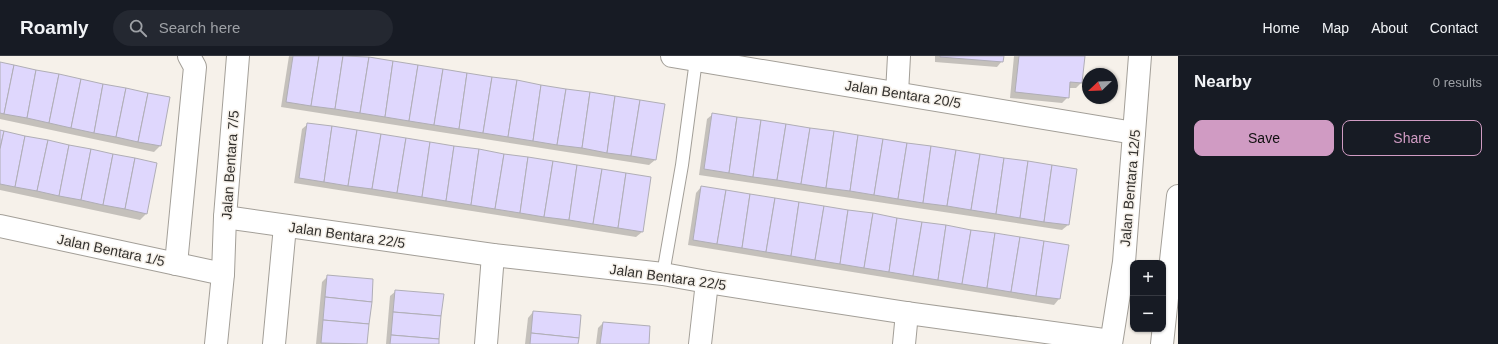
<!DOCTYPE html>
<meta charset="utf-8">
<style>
body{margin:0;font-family:Helvetica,sans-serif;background:#242831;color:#f1f3f6}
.controls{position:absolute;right:12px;bottom:12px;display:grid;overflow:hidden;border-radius:8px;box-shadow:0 1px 3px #0004}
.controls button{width:36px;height:36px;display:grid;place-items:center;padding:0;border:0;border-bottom:1px solid #363941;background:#171b24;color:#f1f3f6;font:20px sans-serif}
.compass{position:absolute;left:1082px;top:12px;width:36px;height:36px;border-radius:50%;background:#171b24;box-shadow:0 1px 3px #0004;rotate:247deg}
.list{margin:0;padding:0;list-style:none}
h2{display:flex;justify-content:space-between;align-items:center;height:52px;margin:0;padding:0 16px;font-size:17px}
h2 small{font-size:13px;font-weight:400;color:#9ea1a6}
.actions{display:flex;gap:8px;padding:12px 16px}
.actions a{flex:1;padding:9px 0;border:1px solid #d09bc3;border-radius:8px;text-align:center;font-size:14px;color:#d09bc3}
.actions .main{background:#d09bc3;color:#111}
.icon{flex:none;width:22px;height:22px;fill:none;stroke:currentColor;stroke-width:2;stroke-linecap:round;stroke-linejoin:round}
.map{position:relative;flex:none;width:1178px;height:288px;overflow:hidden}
header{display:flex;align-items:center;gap:24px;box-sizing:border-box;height:56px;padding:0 20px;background:#171b24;border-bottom:1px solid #363941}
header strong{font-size:19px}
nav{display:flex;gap:22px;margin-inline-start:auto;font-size:14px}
.search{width:280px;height:36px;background:#242831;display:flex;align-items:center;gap:10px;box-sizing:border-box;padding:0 14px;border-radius:22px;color:#9ea1a6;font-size:15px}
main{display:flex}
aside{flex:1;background:#171b24}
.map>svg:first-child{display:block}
.shadow{fill:#0003}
.building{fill:#dfd7fd;stroke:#b0aeb6}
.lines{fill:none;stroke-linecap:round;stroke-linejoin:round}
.lane-casing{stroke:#a39f98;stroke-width:14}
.street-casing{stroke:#a39f98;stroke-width:24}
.lane{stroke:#fff;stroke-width:12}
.street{stroke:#fff;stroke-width:22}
.labels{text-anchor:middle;stroke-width:3;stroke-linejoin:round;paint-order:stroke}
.street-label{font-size:14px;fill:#32302d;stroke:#f6f1ea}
</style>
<header>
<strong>Roamly</strong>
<div class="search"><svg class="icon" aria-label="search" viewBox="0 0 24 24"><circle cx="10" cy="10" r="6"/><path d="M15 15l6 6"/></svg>Search here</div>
<nav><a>Home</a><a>Map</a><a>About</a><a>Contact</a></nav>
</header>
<main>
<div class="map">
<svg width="1178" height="288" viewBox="0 0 1178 288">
<rect width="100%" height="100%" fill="#f6f1ea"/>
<!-- shadow -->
<g class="shadow">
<path d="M 289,0 L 355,0 L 663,49 L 655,104 L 649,109 L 281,51 Z"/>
<path d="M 935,0 L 1003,0 L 1002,5 L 997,11 L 935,6 Z"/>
<path d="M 1014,0 L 1084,0 L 1081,27 L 1076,32 L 1069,32 L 1068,41 L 1062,47 L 1010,42 Z"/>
<path d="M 0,7 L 169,42 L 160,90 L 154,96 L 0,63 Z"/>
<path d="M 713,58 L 1068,169 L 1062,174 L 699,119 L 707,63 Z"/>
<path d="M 308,68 L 642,176 L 636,181 L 294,127 L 302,73 Z"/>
<path d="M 0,75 L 156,108 L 146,158 L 140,164 L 0,134 Z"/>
<path d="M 701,131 L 1068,190 L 1059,243 L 1054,249 L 688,189 L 696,137 Z"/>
<path d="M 328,220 L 372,224 L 367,288 L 316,288 L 322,226 Z"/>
<path d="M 396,235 L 438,288 L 386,288 L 390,240 Z"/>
<path d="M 533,256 L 577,288 L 525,288 L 528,262 Z"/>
<path d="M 603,267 L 648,288 L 596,288 L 598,272 Z"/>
</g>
<!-- building -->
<g class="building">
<path d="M 293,0 L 319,0 L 311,50 L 286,46 Z"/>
<path d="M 319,0 L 343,0 L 335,53 L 311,50 Z"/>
<path d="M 343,0 L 369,1 L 360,57 L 335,53 Z"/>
<path d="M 940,0 L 1004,0 L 1003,6 L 940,1 Z"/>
<path d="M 1019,0 L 1085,0 L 1082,27 L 1070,26 L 1069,42 L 1015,36 Z"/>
<path d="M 369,1 L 393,5 L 385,61 L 360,57 Z"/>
<path d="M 393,5 L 418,9 L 409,65 L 385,61 Z"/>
<path d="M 0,6 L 14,9 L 4,58 L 0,57 Z"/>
<path d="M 14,9 L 36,14 L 27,62 L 4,58 Z"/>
<path d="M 418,9 L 443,13 L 434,69 L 409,65 Z"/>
<path d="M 443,13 L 467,17 L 459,73 L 434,69 Z"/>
<path d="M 36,14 L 59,18 L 49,67 L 27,62 Z"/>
<path d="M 467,17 L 492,21 L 483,77 L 459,73 Z"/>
<path d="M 59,18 L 81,23 L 71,72 L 49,67 Z"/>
<path d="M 492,21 L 517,24 L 508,81 L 483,77 Z"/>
<path d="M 81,23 L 103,28 L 94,77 L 71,72 Z"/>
<path d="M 517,24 L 541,29 L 533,85 L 508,81 Z"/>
<path d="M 103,28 L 126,32 L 116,81 L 94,77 Z"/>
<path d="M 541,29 L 566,33 L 557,89 L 533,85 Z"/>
<path d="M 126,32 L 148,37 L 138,86 L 116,81 Z"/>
<path d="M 566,33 L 590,36 L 582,92 L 557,89 Z"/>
<path d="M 590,36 L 615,40 L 607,97 L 582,92 Z"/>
<path d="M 148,37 L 170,41 L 161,90 L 138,86 Z"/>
<path d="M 615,40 L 640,44 L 631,100 L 607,97 Z"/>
<path d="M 640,44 L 665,48 L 656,104 L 631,100 Z"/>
<path d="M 712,57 L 737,61 L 729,117 L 704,113 Z"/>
<path d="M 737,61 L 761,64 L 753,121 L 729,117 Z"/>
<path d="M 761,64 L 786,68 L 777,124 L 753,121 Z"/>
<path d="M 307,67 L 332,70 L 324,126 L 299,122 Z"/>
<path d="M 786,68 L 810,72 L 801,128 L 777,124 Z"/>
<path d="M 332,70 L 357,74 L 348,130 L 324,126 Z"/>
<path d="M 810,72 L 834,75 L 826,132 L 801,128 Z"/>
<path d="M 0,74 L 4,75 L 0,93 Z"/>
<path d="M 357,74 L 381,78 L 372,133 L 348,130 Z"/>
<path d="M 4,75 L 25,80 L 15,131 L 0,128 L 0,93 Z"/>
<path d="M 834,75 L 858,79 L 850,135 L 826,132 Z"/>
<path d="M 381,78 L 406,82 L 397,137 L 372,133 Z"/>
<path d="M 858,79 L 883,83 L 874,139 L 850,135 Z"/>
<path d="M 25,80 L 48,84 L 37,135 L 15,131 Z"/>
<path d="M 406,82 L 430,86 L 422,141 L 397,137 Z"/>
<path d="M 883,83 L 907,87 L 898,143 L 874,139 Z"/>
<path d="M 48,84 L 69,89 L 59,140 L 37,135 Z"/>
<path d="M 430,86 L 454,90 L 446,145 L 422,141 Z"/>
<path d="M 907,87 L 931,90 L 923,147 L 898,143 Z"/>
<path d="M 69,89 L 91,93 L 81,144 L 59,140 Z"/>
<path d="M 454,90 L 479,93 L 471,149 L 446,145 Z"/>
<path d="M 931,90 L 956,94 L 947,150 L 923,147 Z"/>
<path d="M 91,93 L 113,98 L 103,149 L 81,144 Z"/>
<path d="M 479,93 L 504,98 L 495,153 L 471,149 Z"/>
<path d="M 956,94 L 980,98 L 971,154 L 947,150 Z"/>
<path d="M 113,98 L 135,102 L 125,153 L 103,149 Z"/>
<path d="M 504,98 L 528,101 L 520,157 L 495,153 Z"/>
<path d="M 980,98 L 1004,102 L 996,158 L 971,154 Z"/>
<path d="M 528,101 L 553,105 L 544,161 L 520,157 Z"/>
<path d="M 135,102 L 157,107 L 147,158 L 125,153 Z"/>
<path d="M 1004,102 L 1028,105 L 1020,162 L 996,158 Z"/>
<path d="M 553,105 L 577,109 L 569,164 L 544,161 Z"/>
<path d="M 1028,105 L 1052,109 L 1044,166 L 1020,162 Z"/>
<path d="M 577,109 L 602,113 L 593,168 L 569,164 Z"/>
<path d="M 1052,109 L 1077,113 L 1069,169 L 1044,166 Z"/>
<path d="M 602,113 L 626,117 L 618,172 L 593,168 Z"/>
<path d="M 626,117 L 651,121 L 643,176 L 618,172 Z"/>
<path d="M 701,130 L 726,134 L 717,188 L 693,184 Z"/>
<path d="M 726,134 L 750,138 L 742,192 L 717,188 Z"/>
<path d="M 750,138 L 775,142 L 766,196 L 742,192 Z"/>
<path d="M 775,142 L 799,146 L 791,200 L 766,196 Z"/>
<path d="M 799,146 L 824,150 L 815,204 L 791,200 Z"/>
<path d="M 824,150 L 848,154 L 840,208 L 815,204 Z"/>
<path d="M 848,154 L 873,157 L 864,212 L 840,208 Z"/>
<path d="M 873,157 L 897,162 L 889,216 L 864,212 Z"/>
<path d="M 897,162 L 922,166 L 913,220 L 889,216 Z"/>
<path d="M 922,166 L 946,169 L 938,224 L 913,220 Z"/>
<path d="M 946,169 L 971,174 L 962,228 L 938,224 Z"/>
<path d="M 971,174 L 995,177 L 987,232 L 962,228 Z"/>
<path d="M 995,177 L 1020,181 L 1011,236 L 987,232 Z"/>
<path d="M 1020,181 L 1044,185 L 1036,240 L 1011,236 Z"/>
<path d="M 1044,185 L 1069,189 L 1060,243 L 1036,240 Z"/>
<path d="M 327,219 L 373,223 L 372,246 L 325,241 Z"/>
<path d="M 395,234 L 444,238 L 441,260 L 393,256 Z"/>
<path d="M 325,241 L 372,246 L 369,268 L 323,264 Z"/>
<path d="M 533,255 L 581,259 L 579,282 L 531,277 Z"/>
<path d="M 393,256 L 441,260 L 439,283 L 391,279 Z"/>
<path d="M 323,264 L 369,268 L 367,288 L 321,287 Z"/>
<path d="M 603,266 L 650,270 L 649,288 L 600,288 Z"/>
<path d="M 531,277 L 579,282 L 578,288 L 530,288 Z"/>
<path d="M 391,279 L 439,283 L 439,288 L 390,288 Z"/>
</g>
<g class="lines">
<defs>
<path id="lane" d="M 663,218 L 682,109 L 696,4"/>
<g id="street">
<path d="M 672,0 L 1134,77"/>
<path d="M 897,37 L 899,0"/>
<path d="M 225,161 L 493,199 L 663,218 L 707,226 L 907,257 L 1111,285"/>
<path d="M 0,170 L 223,218"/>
<path d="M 176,208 L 195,11 L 189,0"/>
<path d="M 216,288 L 223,218 L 225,161 L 238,0"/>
<path d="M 274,288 L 285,170"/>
<path d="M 486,288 L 493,199"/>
<path d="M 700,288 L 707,226"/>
<path d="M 904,288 L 907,257"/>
<path d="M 1111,288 L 1124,206 L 1140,0"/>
<path d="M 1162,288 L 1178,140"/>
</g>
</defs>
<!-- lane casing -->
<use href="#lane" class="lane-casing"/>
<!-- street casing -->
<use href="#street" class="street-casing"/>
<!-- lane -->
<use href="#lane" class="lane"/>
<!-- street -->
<use href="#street" class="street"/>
</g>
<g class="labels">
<!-- street labels -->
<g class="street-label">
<text transform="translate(903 38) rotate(9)" y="5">Jalan Bentara 20/5</text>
<text transform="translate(230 109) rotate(-86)" y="5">Jalan Bentara 7/5</text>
<text transform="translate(1130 132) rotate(-85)" y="5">Jalan Bentara 12/5</text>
<text transform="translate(347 179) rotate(8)" y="5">Jalan Bentara 22/5</text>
<text transform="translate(111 194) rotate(12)" y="5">Jalan Bentara 1/5</text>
<text transform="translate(668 221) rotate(8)" y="5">Jalan Bentara 22/5</text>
</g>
</g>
</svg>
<div class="controls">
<button>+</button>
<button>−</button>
</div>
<svg class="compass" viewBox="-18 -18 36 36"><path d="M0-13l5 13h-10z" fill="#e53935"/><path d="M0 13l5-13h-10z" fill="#9ea1a6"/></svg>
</div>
<aside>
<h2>Nearby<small>0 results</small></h2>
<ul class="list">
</ul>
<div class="actions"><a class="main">Save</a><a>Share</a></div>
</aside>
</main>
